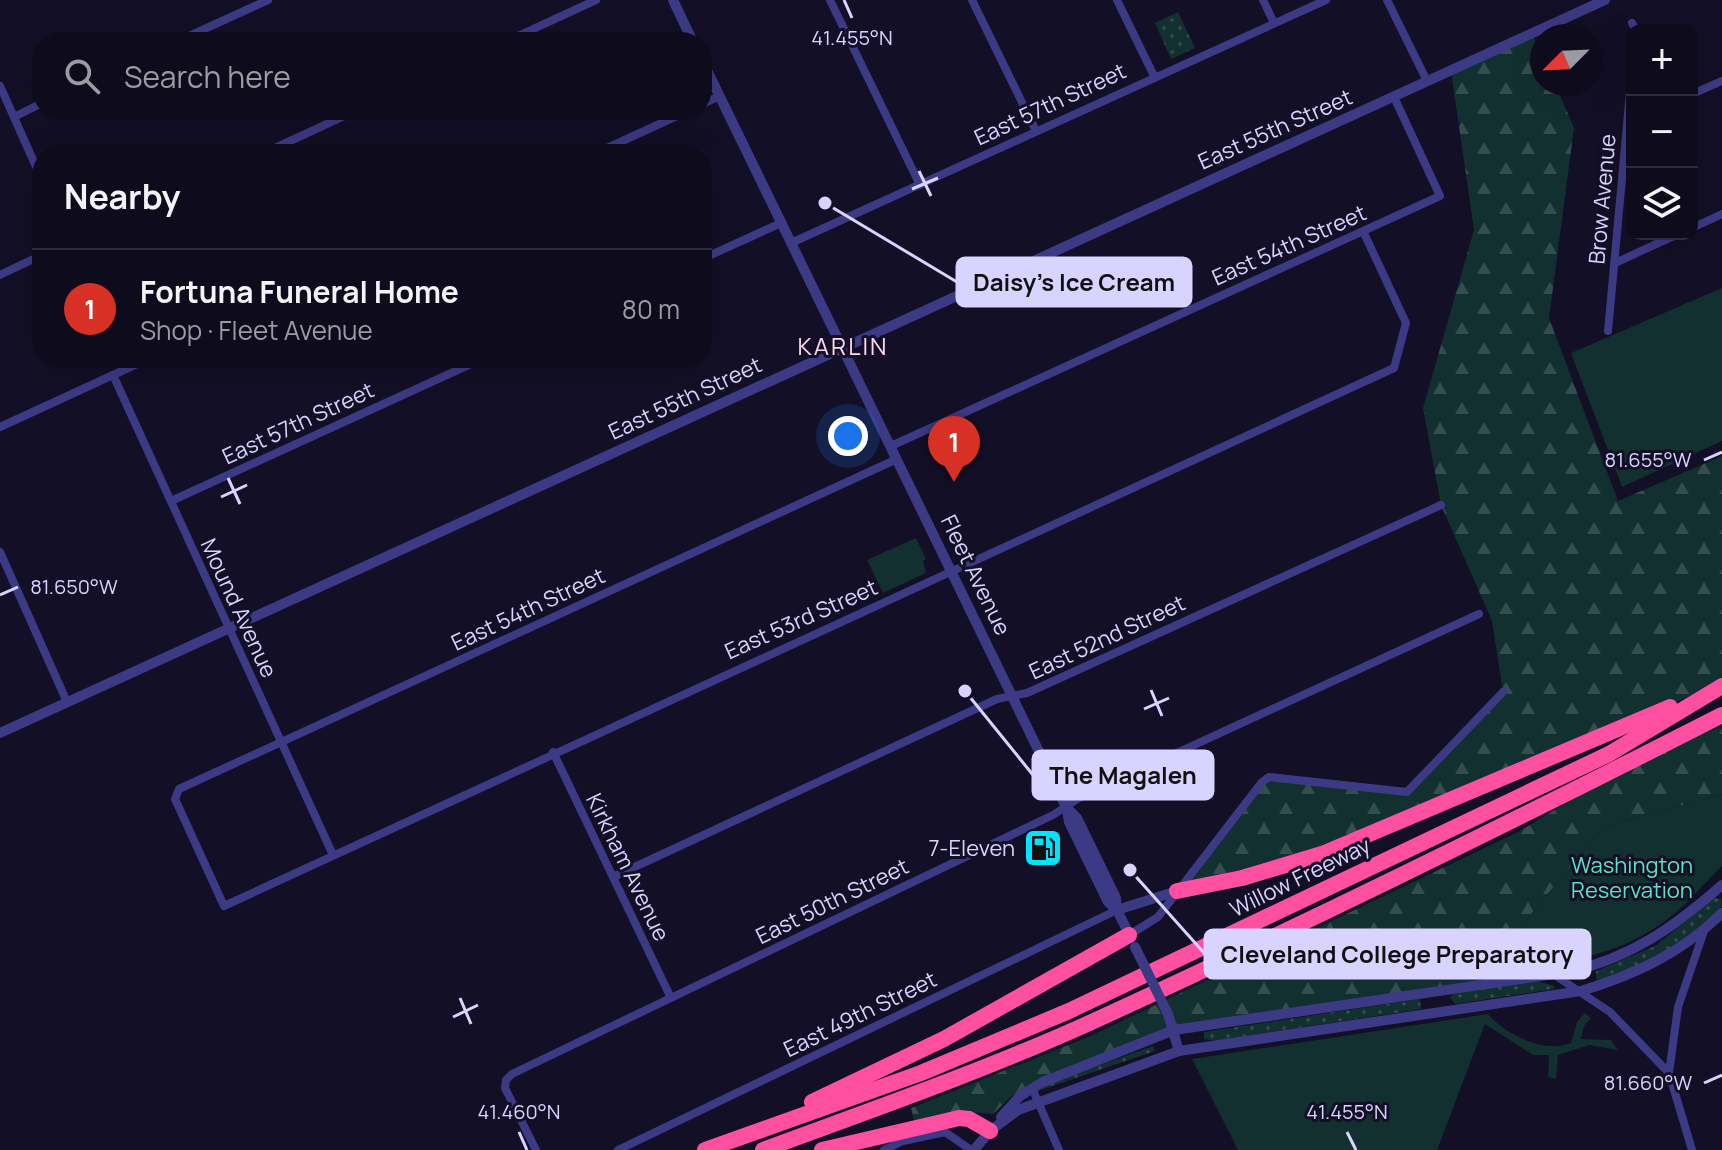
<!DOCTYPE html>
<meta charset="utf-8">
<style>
body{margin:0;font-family:Manrope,sans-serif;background:#171425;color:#f1f3f6}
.controls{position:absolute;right:24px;top:24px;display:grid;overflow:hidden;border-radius:16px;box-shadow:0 8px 32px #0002}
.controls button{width:72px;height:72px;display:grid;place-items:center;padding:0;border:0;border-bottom:2px solid #2e2b3b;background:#0e0b1c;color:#f1f3f6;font:40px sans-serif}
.compass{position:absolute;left:1530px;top:24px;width:72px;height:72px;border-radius:50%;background:#0e0b1c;box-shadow:0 8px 32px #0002;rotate:246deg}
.you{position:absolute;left:848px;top:436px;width:28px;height:28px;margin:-20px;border:6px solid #fff;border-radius:50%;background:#1a73e8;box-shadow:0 0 0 12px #1a73e833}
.badge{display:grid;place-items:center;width:52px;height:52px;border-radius:50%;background:#d93025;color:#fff;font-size:26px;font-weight:700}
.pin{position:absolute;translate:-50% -66px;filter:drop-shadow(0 2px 4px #0008)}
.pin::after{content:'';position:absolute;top:42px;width:28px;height:24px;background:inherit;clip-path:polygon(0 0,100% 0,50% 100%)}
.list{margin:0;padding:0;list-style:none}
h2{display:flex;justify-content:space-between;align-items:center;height:104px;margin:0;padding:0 32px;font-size:34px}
h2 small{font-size:26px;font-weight:400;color:#9b9ba3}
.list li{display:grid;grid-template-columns:52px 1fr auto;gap:24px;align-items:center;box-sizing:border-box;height:120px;padding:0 32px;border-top:2px solid #2e2b3b}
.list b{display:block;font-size:30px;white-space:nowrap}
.list p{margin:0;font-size:26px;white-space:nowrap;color:#9b9ba3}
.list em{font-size:26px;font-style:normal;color:#9b9ba3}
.icon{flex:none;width:44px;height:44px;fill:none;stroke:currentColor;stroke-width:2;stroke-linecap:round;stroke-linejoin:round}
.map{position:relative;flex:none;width:1722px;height:1150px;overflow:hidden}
.search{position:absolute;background:#0e0b1c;box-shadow:0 8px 32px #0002;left:32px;top:32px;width:680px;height:88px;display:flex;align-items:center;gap:20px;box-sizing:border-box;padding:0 28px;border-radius:32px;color:#9b9ba3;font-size:30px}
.panel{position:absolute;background:#0e0b1c;box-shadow:0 8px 32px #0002;left:32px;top:144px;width:680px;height:224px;border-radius:32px}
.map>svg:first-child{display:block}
.grass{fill:url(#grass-dots)}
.forest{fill:url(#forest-firs)}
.green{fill:#12302f}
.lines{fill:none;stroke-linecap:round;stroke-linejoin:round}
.minor{stroke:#3d3a85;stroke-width:8}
.tertiary{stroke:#3d3a85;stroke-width:10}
.motorway{stroke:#ff4fa3;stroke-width:16}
.tertiary-bridge{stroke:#3d3a85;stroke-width:10}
.ticks{fill:none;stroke:#d9d4ff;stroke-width:3}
.labels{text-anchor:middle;stroke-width:6;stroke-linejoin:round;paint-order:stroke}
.street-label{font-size:22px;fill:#d9d4ff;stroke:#130f26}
.poi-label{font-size:22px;fill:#d9d4ff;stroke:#130f26;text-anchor:end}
.park-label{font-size:22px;fill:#5fe0c0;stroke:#130f26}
.neighbourhood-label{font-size:24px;letter-spacing:2px;fill:#ffd6f0;stroke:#130f26}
.ticks-label{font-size:20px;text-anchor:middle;fill:#d9d4ff;stroke:#130f26;stroke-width:6;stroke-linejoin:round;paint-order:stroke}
.leader{fill:none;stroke:#d9d4ff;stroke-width:3}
.callout-dot{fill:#d9d4ff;stroke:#130f26;stroke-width:3}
.callout{fill:#d9d4ff;stroke:#d9d4ff;stroke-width:3}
.callout-label{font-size:24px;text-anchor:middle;font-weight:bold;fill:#111}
</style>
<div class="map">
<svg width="1722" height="1150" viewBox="0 0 1722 1150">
<defs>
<pattern id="grass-dots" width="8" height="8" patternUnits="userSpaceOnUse" patternTransform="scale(2)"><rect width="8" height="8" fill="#12302f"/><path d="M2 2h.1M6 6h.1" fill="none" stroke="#344d4e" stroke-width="1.8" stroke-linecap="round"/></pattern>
<pattern id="forest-firs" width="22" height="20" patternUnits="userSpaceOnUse" patternTransform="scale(2)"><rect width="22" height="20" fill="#12302f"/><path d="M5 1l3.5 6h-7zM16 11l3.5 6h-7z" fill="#344d4e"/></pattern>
</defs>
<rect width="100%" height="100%" fill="#130f26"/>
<!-- grass -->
<g class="grass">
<path d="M 1178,12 L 1195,48 L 1171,59 L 1155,23 Z"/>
<path d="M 1715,898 L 1721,899 L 1722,907 C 1693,933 1636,979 1596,980 L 1596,971 L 1655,946 Z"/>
<path d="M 1537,981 L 1554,986 L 1554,989 L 1455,1004 L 1450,997 L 1455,993 Z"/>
<path d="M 1420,999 L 1421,1009 L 1214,1041 L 1204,1039 L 1204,1032 Z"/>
<path d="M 1153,1046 L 1155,1051 L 1041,1090 L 1041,1086 Z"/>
</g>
<!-- forest -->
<g class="forest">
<path d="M 1532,33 L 1542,55 L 1542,84 L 1555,84 L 1574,128 L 1549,318 L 1618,501 L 1722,456 L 1722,682 L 1323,854 L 1177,891 L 1269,777 L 1401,792 L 1503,692 L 1492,621 L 1441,505 L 1423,408 L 1474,230 L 1451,71 Z"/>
<path d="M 1722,727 L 1722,794 L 1603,827 L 1495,958 L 1500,981 L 1190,1026 L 1020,1096 L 1013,1095 L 993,1114 L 956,1111 L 914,1121 L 911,1108 L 1088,1037 L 1518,832 L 1663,745 Z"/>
</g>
<!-- green -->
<g class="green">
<path d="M 1722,288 L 1722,441 L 1622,487 L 1571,353 Z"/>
<path d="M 916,538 L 926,559 L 923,561 L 926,573 L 883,593 L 867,560 Z"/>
<path d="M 1722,794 L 1722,866 C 1705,882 1691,900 1674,914 C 1624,955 1558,970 1495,958 L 1603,827 Z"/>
<path d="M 1585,1013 L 1591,1018 L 1584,1026 L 1581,1039 L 1611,1040 L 1618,1050 L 1589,1045 L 1558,1055 L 1556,1079 L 1548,1077 L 1549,1055 L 1533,1055 L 1485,1024 L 1437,1150 L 1238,1150 L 1192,1059 L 1488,1014 C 1505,1034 1544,1054 1571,1043 L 1577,1022 Z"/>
</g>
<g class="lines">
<!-- minor -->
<g class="minor">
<path d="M 830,0 L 920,185"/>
<path d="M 972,0 L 1036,131"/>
<path d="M 1117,0 L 1154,76"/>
<path d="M 1263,0 L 1274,23"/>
<path d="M 1387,0 L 1427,81"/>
<path d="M 1632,23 L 1636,30"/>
<path d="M 176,42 L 268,0"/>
<path d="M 505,42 L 596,0"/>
<path d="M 0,86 L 42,180"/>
<path d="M 1692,94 L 1722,81"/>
<path d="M 702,104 L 720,96"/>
<path d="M 14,117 L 42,103"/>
<path d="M 262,154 L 357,110"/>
<path d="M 594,154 L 690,110"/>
<path d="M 1692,228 L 1722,214"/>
<path d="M 791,243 L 1326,0"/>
<path d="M 702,259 L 781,223"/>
<path d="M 1615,263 L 1678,234"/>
<path d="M 0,275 L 42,255"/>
<path d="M 1608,331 L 1632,70"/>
<path d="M 113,375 L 333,855"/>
<path d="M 0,427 L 150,358"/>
<path d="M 891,446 L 1440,196 L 1394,97"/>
<path d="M 897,459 L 179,789 L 175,799 L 224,906 L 1394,368 L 1406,323 L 1363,231"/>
<path d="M 171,501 L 484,358"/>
<path d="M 0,552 L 67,702"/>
<path d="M 553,752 L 671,998"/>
<path d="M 613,877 L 997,699 L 1027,693 L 1441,505"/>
<path d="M 1129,935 L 1158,917 L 1262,782 L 1269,777 L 1407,792 L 1503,692"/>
<path d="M 1553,974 L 1610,1012 L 1669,1073"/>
<path d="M 1032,1088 L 1059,1150"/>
<path d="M 536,1150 L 505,1088 L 506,1080 L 512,1074 L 1053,815 L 1079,798 L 1479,614"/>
<path d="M 618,1150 L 1117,910"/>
<path d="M 884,1150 L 903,1141 L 945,1132 L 971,1150"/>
<path d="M 1692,1150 L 1669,1073 L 1678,1007 L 1704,931"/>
</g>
<!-- tertiary -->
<g class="tertiary">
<path d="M 673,0 L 693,42"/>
<path d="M 702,60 L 1066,807 L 1077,818 L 1116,898 L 1117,910 L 1131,938"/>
<path d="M 0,733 L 1605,0"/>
<path d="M 1067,810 L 1069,822 L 1108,902 L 1117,910"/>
<path d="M 1117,910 L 1177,891"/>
<path d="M 1168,1014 L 1179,1051"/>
<path d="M 1001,1117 L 1020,1096 L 1043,1082 L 1174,1030 L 1568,972 C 1631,958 1674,927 1722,885"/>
<path d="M 974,1150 L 990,1131 L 1018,1110 L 1179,1051 L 1581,991 C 1636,974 1680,954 1722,913"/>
</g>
<!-- motorway -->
<g class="motorway">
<path d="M 1177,891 L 1242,878 L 1322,854 L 1670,707"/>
<path d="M 812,1102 L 944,1039 L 1129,935"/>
<path d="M 705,1150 L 921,1073 L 1069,1011 L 1609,754 L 1722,686"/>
<path d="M 763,1150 C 871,1110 980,1072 1085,1025 C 1299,927 1512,822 1722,715"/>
<path d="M 822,1150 L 959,1118 L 969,1119 L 990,1131"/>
</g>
<!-- tertiary-bridge -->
<path class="tertiary-bridge" d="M 1135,947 L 1168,1014"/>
</g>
<!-- ticks -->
<path class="ticks" d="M 844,0 L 852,18M 919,171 L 931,196M 912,189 L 938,178M 1704,460 L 1722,452M 228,478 L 240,504M 221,497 L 247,485M 0,595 L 18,587M 1151,690 L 1162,716M 1144,709 L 1169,698M 460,998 L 471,1024M 453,1017 L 478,1005M 1704,1083 L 1722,1075M 519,1132 L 527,1150M 1347,1132 L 1356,1150"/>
<!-- icons -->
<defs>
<symbol id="fuel-square" viewBox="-11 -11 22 22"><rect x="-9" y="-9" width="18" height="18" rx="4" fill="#00e5ff" stroke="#130f26"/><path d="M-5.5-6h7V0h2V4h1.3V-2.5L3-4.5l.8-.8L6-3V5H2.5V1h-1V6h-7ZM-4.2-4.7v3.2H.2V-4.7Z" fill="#111"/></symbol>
</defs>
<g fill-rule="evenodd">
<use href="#fuel-square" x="1021" y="826" width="44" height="44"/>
</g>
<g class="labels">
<!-- street labels -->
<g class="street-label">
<text transform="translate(1050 104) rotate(-25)" y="8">East 57th Street</text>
<text transform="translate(1275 129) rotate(-24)" y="8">East 55th Street</text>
<text transform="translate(1602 199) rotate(-85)" y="8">Brow Avenue</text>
<text transform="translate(1289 245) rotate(-24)" y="8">East 54th Street</text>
<text transform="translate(685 398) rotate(-25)" y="8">East 55th Street</text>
<text transform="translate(298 423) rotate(-25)" y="8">East 57th Street</text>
<text transform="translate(976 575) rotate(64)" y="8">Fleet Avenue</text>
<text transform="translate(239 608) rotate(65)" y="8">Mound Avenue</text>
<text transform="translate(528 609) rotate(-25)" y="8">East 54th Street</text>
<text transform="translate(801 619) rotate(-24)" y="8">East 53rd Street</text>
<text transform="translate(1107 637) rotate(-25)" y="8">East 52nd Street</text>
<text transform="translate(628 867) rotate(64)" y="8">Kirkham Avenue</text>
<text transform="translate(1300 877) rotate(-26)" y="8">Willow Freeway</text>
<text transform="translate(832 901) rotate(-26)" y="8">East 50th Street</text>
<text transform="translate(860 1014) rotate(-26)" y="8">East 49th Street</text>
</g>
<!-- poi labels -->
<g class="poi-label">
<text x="1015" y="856">7-Eleven</text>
</g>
<!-- park labels -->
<g class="park-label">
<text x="1632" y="873">Washington<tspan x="1632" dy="25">Reservation</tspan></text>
</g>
<!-- neighbourhood labels -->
<g class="neighbourhood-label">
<text x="843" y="355">KARLIN</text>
</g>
</g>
<g class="ticks-label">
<text x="852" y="45">41.455°N</text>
<text x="1648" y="467">81.655°W</text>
<text x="74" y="594">81.650°W</text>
<text x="1648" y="1090">81.660°W</text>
<text x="519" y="1119">41.460°N</text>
<text x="1347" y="1119">41.455°N</text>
</g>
<!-- callouts -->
<path class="leader" d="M825 203L957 282M965 691L1033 775M1130 870L1205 954"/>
<g class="callout-dot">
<circle cx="825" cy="203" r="8"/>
<circle cx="965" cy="691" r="8"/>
<circle cx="1130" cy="870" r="8"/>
</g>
<g class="callout">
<rect x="957" y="258" width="234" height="48" rx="8"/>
<rect x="1033" y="751" width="180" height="48" rx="8"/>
<rect x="1205" y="930" width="385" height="48" rx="8"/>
</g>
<g class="callout-label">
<text x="1074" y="291">Daisy's Ice Cream</text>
<text x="1123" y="784">The Magalen</text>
<text x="1397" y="963">Cleveland College Preparatory</text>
</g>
</svg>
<div class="controls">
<button>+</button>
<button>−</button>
<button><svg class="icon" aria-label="layers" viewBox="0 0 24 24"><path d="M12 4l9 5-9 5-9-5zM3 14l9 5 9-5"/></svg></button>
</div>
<svg class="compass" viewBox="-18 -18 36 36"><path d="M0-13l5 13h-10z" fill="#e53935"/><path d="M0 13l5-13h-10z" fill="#9b9ba3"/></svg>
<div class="you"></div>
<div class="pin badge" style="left:954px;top:482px">1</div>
<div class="search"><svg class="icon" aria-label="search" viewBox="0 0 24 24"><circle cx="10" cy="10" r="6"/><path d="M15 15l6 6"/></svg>Search here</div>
<section class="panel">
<h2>Nearby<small></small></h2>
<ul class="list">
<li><span class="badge">1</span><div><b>Fortuna Funeral Home</b><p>Shop · Fleet Avenue</p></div><em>80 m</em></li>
</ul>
</section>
</div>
